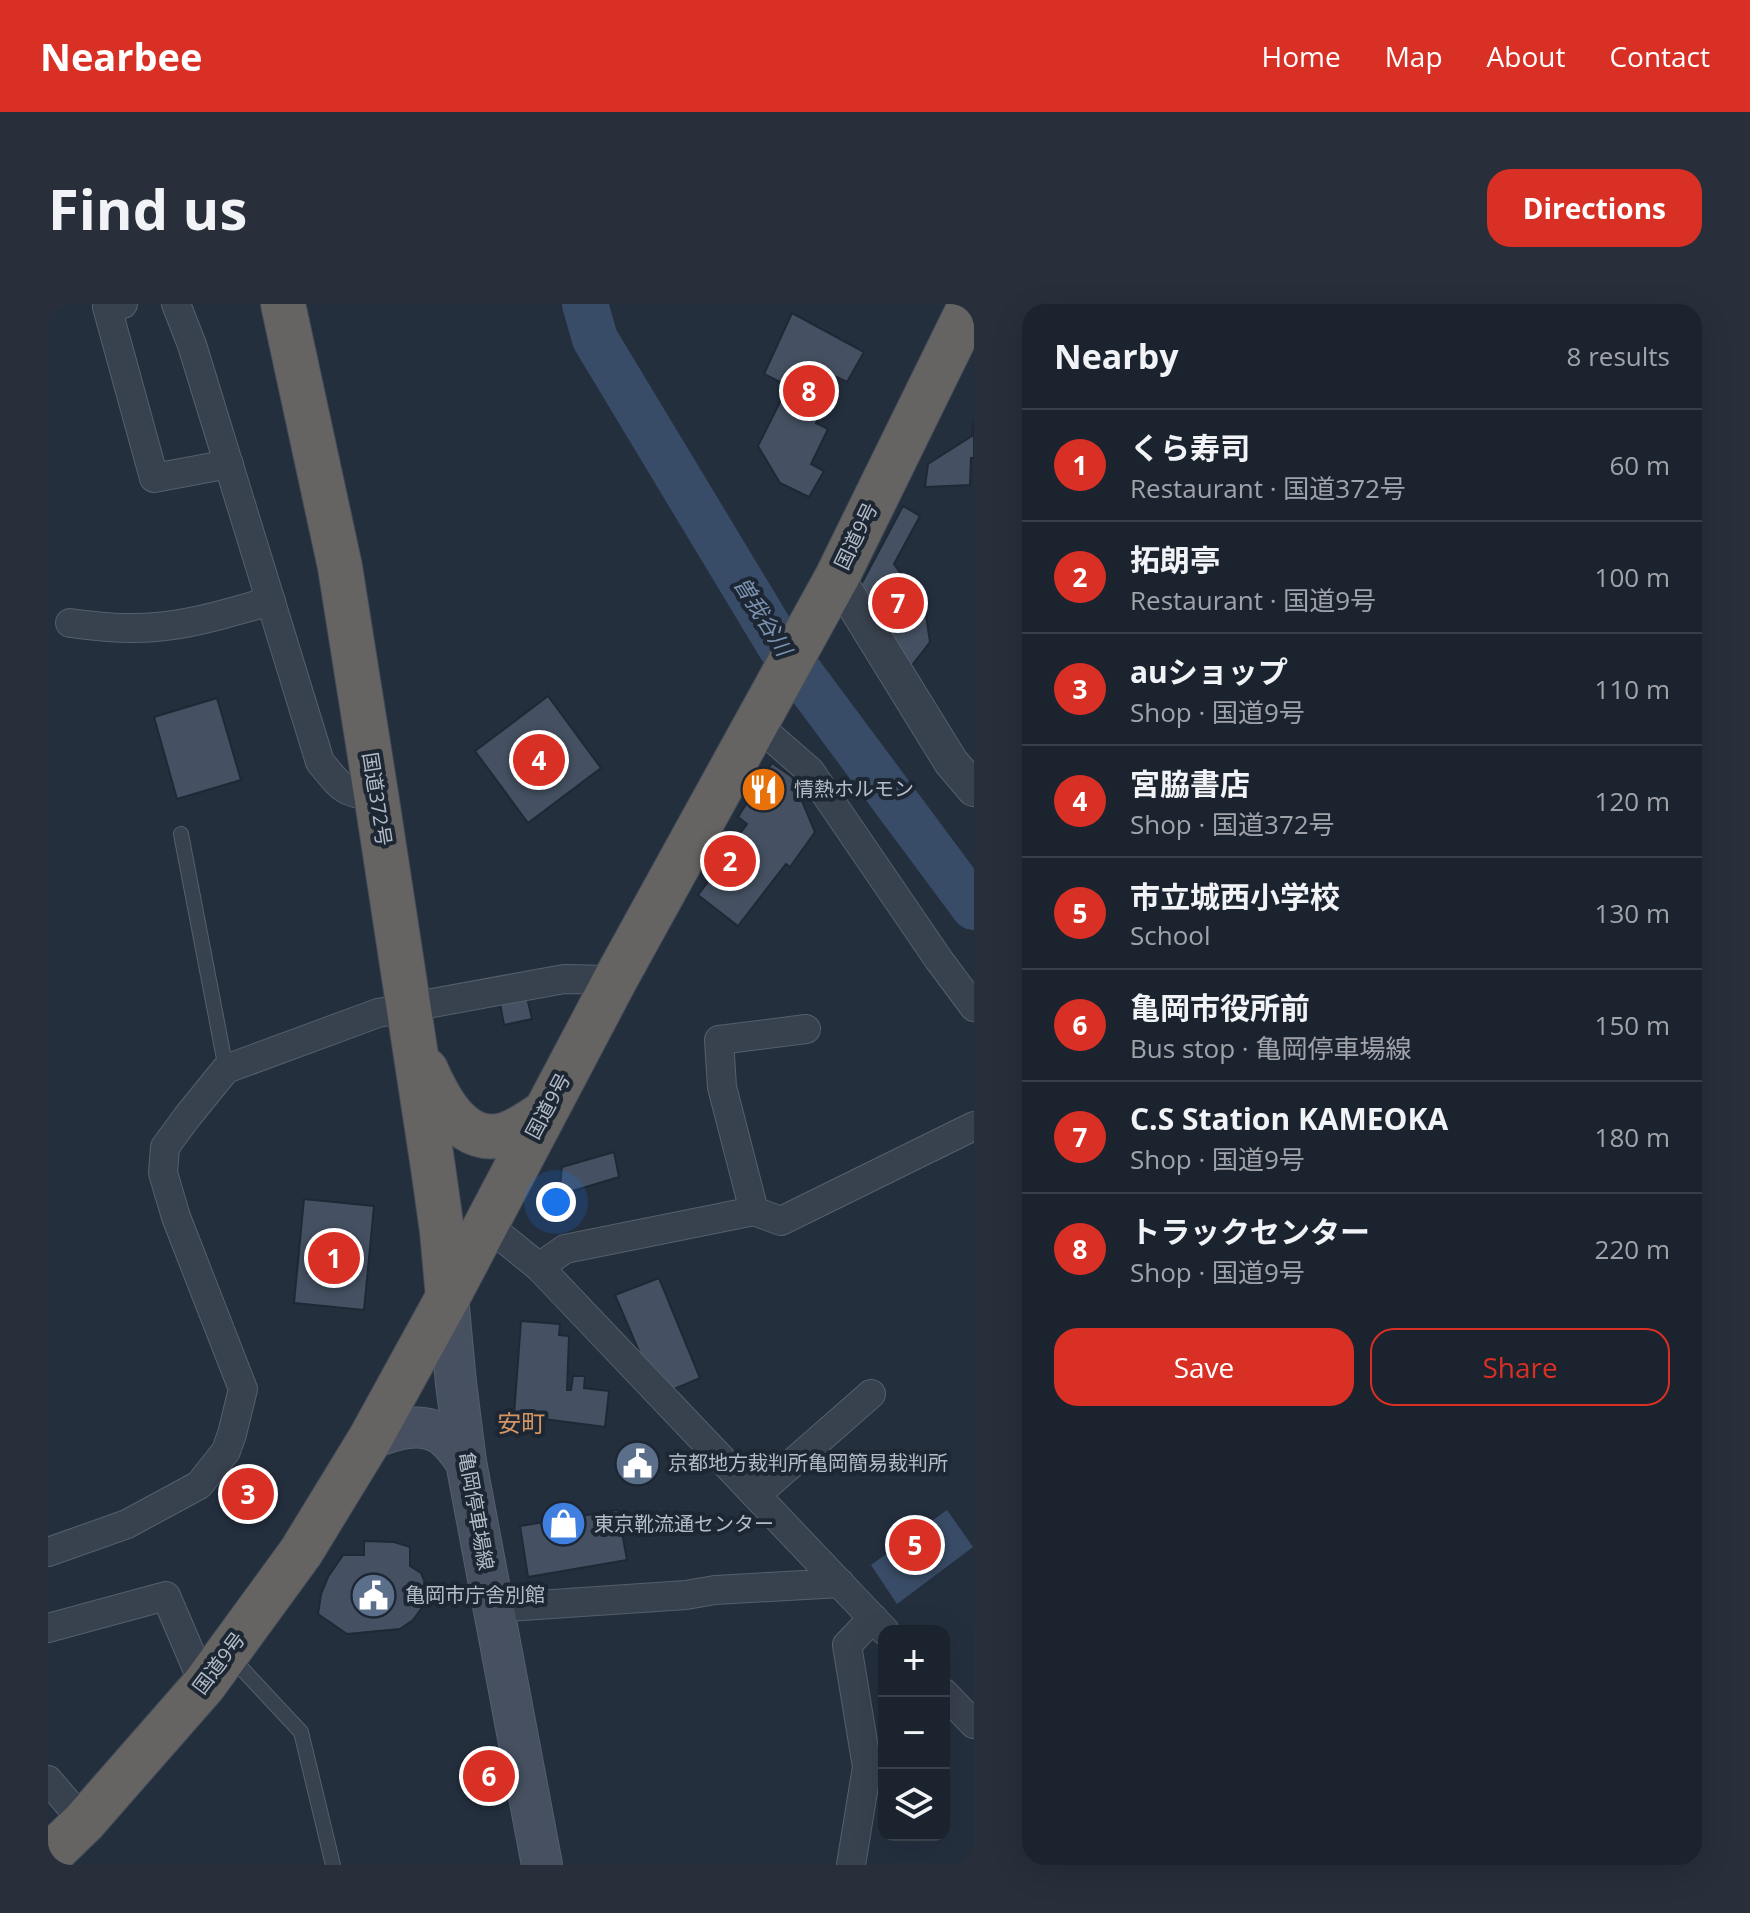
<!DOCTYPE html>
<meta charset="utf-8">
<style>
body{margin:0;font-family:"Open Sans","Noto Sans JP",sans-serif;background:#282f3a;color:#f1f3f6}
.controls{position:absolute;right:24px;bottom:24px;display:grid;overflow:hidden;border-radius:16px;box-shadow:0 8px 32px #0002}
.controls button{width:72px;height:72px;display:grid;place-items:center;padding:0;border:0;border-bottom:2px solid #39404a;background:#1b232e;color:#f1f3f6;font:40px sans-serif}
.you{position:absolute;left:508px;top:898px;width:28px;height:28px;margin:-20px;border:6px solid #fff;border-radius:50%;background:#1a73e8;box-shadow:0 0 0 12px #1a73e833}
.badge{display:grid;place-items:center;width:52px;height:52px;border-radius:50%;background:#d93025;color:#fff;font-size:26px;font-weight:700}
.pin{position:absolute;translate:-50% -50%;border:4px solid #fff;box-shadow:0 2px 8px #0006}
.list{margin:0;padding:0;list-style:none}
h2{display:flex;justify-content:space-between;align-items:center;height:104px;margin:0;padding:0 32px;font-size:34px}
h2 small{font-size:26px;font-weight:400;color:#a0a4aa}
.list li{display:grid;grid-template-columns:52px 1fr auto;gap:24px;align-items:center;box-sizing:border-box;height:112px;padding:0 32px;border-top:2px solid #39404a}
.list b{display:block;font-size:30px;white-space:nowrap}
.list p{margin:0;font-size:26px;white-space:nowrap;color:#a0a4aa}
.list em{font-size:26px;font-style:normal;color:#a0a4aa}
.actions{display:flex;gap:16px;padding:24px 32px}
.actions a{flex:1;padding:18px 0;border:2px solid #d93025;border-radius:24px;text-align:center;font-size:28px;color:#d93025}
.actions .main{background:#d93025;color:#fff}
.icon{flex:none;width:44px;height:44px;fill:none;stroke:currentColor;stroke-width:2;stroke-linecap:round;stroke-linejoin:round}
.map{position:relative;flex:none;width:926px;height:1561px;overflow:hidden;border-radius:24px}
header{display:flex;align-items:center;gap:48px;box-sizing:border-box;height:112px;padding:0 40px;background:#d93025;color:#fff}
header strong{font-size:38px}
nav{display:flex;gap:44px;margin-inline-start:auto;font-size:28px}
.intro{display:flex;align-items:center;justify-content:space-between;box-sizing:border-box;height:192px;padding:0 48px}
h1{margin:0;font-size:56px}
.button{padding:20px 36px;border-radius:24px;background:#d93025;color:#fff;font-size:28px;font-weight:700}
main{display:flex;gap:48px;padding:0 48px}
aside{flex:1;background:#1b232e;border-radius:24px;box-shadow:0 8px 32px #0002}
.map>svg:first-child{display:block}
.water{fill:#394c67}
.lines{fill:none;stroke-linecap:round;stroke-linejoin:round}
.river{stroke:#394c67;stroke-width:46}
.building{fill:#455162;stroke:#1f2835;stroke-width:2}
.service-casing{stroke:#565f6c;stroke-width:16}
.minor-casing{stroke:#565f6c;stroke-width:30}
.tertiary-casing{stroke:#565f6c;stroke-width:36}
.secondary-casing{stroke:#565f6c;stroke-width:42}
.trunk-casing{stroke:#434c59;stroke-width:46}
.service{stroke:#38414e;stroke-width:14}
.minor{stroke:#38414e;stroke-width:28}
.tertiary{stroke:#38414e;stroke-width:34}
.secondary{stroke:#465061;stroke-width:40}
.trunk{stroke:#656462;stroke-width:44}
.labels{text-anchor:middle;stroke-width:8;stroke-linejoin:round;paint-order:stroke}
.street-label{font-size:20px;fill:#b4bcc9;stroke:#1d2633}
.poi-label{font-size:20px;fill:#b4bcc9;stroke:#1d2633;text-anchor:start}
.water-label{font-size:22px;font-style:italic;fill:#7c92b1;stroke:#1d2633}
.quarter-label{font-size:24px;fill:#d59563;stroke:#1d2633}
</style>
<header>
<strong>Nearbee</strong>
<nav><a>Home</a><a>Map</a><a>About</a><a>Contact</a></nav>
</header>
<div class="intro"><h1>Find us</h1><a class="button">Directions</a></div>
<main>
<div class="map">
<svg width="926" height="1561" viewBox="0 0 926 1561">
<rect width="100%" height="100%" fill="#242f3e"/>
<!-- water -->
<path class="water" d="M 899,1206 L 925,1243 L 849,1300 L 823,1261 Z"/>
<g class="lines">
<!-- river -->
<path class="river" d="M 537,0 L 547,35 L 732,342 L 926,603"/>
</g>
<!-- building -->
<g class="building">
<path d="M 744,9 L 816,48 L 799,78 L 789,73 L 768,119 L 780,125 L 763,160 L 776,167 L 761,193 L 732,179 L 710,142 L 740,82 L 716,70 Z"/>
<path d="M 926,117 L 926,154 L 923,154 L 922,181 L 877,183 L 880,160 L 924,132 Z"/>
<path d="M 855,202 L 872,212 L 846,260 L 877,304 L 882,338 L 858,369 L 809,288 Z"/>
<path d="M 500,392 L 553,464 L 480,519 L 427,447 Z"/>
<path d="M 169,394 L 193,476 L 129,495 L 106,413 Z"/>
<path d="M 724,459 L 744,473 L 767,528 L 742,563 L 738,560 L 690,622 L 650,591 L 693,534 L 691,531 L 699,520 L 690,513 Z"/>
<path d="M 479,693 L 484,715 L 456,721 L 452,699 Z"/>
<path d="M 566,848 L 571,873 L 511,891 L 514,863 Z"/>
<path d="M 256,895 L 326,902 L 316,1006 L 246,999 Z"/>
<path d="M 611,974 L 652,1074 L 610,1092 L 567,991 Z"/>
<path d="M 473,1017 L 512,1020 L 511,1031 L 521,1032 L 519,1086 L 523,1086 L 525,1072 L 537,1072 L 536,1084 L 561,1087 L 557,1123 L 466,1111 Z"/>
<path d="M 570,1206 L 579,1256 L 480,1273 L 472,1222 Z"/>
<path d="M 316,1237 L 346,1238 L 362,1243 L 362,1262 L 373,1269 L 376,1276 L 378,1294 L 373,1305 L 365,1316 L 352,1325 L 299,1330 L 270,1310 L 273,1290 L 280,1273 L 295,1251 L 316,1251 Z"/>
</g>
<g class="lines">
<defs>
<g id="service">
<path d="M 133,530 L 178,765"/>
<path d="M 182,1352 L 253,1428 L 285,1561"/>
</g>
<g id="minor">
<path d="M 75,0 L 59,3 L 106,174 L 181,160"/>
<path d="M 128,0 L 144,41 L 272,458 C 291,480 296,493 328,490"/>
<path d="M 22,319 C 51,323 80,326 108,323 C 147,320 186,307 223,297"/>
<path d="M 707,419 L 762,467 L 891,656 L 926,703"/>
<path d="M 706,907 L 674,783 L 671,736 L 758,725"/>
<path d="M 438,920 L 491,963 L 837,1327"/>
<path d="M 491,963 L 517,945 L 706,907 L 733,917 L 926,822"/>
<path d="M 708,1191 L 823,1090"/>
<path d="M 0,1248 L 79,1220 L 151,1181 L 178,1147 L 184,1130 L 195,1085 L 128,913 L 115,869 L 117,843 L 139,813 L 178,765 L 330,709 L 516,675 L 567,676"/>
<path d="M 445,1304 L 638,1291 L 667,1286 L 792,1279"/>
<path d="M 0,1324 L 118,1292 L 156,1381"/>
<path d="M 896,1389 L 926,1420"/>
<path d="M 0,1476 L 36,1518"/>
<path d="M 803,1561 L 819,1463 L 799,1341 L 825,1314"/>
</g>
<path id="tertiary" d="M 789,273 L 903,458 L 926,485"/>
<g id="secondary">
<path d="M 400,993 L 408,1079 L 418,1158 L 494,1561"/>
<path d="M 322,1135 C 344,1127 369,1117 391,1129 C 402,1135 411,1148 418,1158"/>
</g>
<g id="trunk">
<path d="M 235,0 L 292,263 L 328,490 L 385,863 L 394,927 L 400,993"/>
<path d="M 378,766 C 392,798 416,844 459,830 C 473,825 485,816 497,808"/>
<path d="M 0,1553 L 36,1518 L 156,1381 L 253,1248 L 322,1135 L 400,993 L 567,676 L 789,273 L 923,0"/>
</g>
</defs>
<!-- service casing -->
<use href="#service" class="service-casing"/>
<!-- minor casing -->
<use href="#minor" class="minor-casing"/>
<!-- tertiary casing -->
<use href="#tertiary" class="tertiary-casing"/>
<!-- secondary casing -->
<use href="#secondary" class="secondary-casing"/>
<!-- trunk casing -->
<use href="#trunk" class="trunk-casing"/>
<!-- service -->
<use href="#service" class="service"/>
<!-- minor -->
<use href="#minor" class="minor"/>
<!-- tertiary -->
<use href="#tertiary" class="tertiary"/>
<!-- secondary -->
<use href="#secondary" class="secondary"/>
<!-- trunk -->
<use href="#trunk" class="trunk"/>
</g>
<!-- icons -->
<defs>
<symbol id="restaurant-disc" viewBox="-11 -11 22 22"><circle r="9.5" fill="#e8710a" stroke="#1d2633"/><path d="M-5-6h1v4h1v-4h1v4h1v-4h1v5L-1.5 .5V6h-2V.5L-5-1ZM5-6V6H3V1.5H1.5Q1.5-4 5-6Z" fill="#fff"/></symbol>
<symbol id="civic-disc" viewBox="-11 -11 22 22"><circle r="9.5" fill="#5c6f8a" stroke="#1d2633"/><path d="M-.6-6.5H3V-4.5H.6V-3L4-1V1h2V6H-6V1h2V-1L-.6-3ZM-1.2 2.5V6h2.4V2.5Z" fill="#fff"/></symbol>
<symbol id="shop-disc" viewBox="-11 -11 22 22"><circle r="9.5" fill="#3f7fe0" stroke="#1d2633"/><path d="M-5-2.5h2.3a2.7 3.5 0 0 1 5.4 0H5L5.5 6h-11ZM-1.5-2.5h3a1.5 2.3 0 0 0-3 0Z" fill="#fff"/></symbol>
</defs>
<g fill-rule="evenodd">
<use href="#restaurant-disc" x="690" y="460" width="51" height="51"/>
<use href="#civic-disc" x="564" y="1134" width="51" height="51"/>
<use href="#shop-disc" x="490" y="1194" width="51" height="51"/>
<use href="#civic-disc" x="300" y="1266" width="51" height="51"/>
</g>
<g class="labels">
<!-- street labels -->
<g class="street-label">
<text transform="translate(808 232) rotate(-64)" y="7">国道9号</text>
<text transform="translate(329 495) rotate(81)" y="7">国道372号</text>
<text transform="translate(500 802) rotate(-62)" y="7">国道9号</text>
<text transform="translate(428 1207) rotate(80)" y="7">亀岡停車場線</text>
<text transform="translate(171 1359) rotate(-53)" y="7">国道9号</text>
</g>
<!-- poi labels -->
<g class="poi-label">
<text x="746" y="492">情熱ホルモン</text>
<text x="620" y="1166">京都地方裁判所亀岡簡易裁判所</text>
<text x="546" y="1227">東京靴流通センター</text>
<text x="357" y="1298">亀岡市庁舎別館</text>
</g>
<!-- water labels -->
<g class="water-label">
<text transform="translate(715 312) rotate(58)" y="8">曽我谷川</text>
</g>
<!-- quarter labels -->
<g class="quarter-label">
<text x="473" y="1128">安町</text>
</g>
</g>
</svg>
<div class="controls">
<button>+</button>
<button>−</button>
<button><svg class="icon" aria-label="layers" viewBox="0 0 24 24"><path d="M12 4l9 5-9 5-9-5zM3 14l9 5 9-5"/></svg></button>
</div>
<div class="you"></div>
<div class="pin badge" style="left:286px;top:954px">1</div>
<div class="pin badge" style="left:682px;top:557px">2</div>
<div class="pin badge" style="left:200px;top:1190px">3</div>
<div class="pin badge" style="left:491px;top:456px">4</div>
<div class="pin badge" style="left:867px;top:1241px">5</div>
<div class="pin badge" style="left:441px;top:1472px">6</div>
<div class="pin badge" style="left:850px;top:299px">7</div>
<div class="pin badge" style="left:761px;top:87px">8</div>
</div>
<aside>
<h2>Nearby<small>8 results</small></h2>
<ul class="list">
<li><span class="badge">1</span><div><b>くら寿司</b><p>Restaurant · 国道372号</p></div><em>60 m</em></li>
<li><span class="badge">2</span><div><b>拓朗亭</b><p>Restaurant · 国道9号</p></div><em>100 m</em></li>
<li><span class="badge">3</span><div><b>auショップ</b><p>Shop · 国道9号</p></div><em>110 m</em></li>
<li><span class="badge">4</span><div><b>宮脇書店</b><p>Shop · 国道372号</p></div><em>120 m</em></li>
<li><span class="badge">5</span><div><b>市立城西小学校</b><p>School</p></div><em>130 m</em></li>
<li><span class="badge">6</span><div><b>亀岡市役所前</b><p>Bus stop · 亀岡停車場線</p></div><em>150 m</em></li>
<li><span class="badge">7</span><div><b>C.S Station KAMEOKA</b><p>Shop · 国道9号</p></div><em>180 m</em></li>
<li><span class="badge">8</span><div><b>トラックセンター</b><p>Shop · 国道9号</p></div><em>220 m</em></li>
</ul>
<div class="actions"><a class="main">Save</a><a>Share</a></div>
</aside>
</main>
